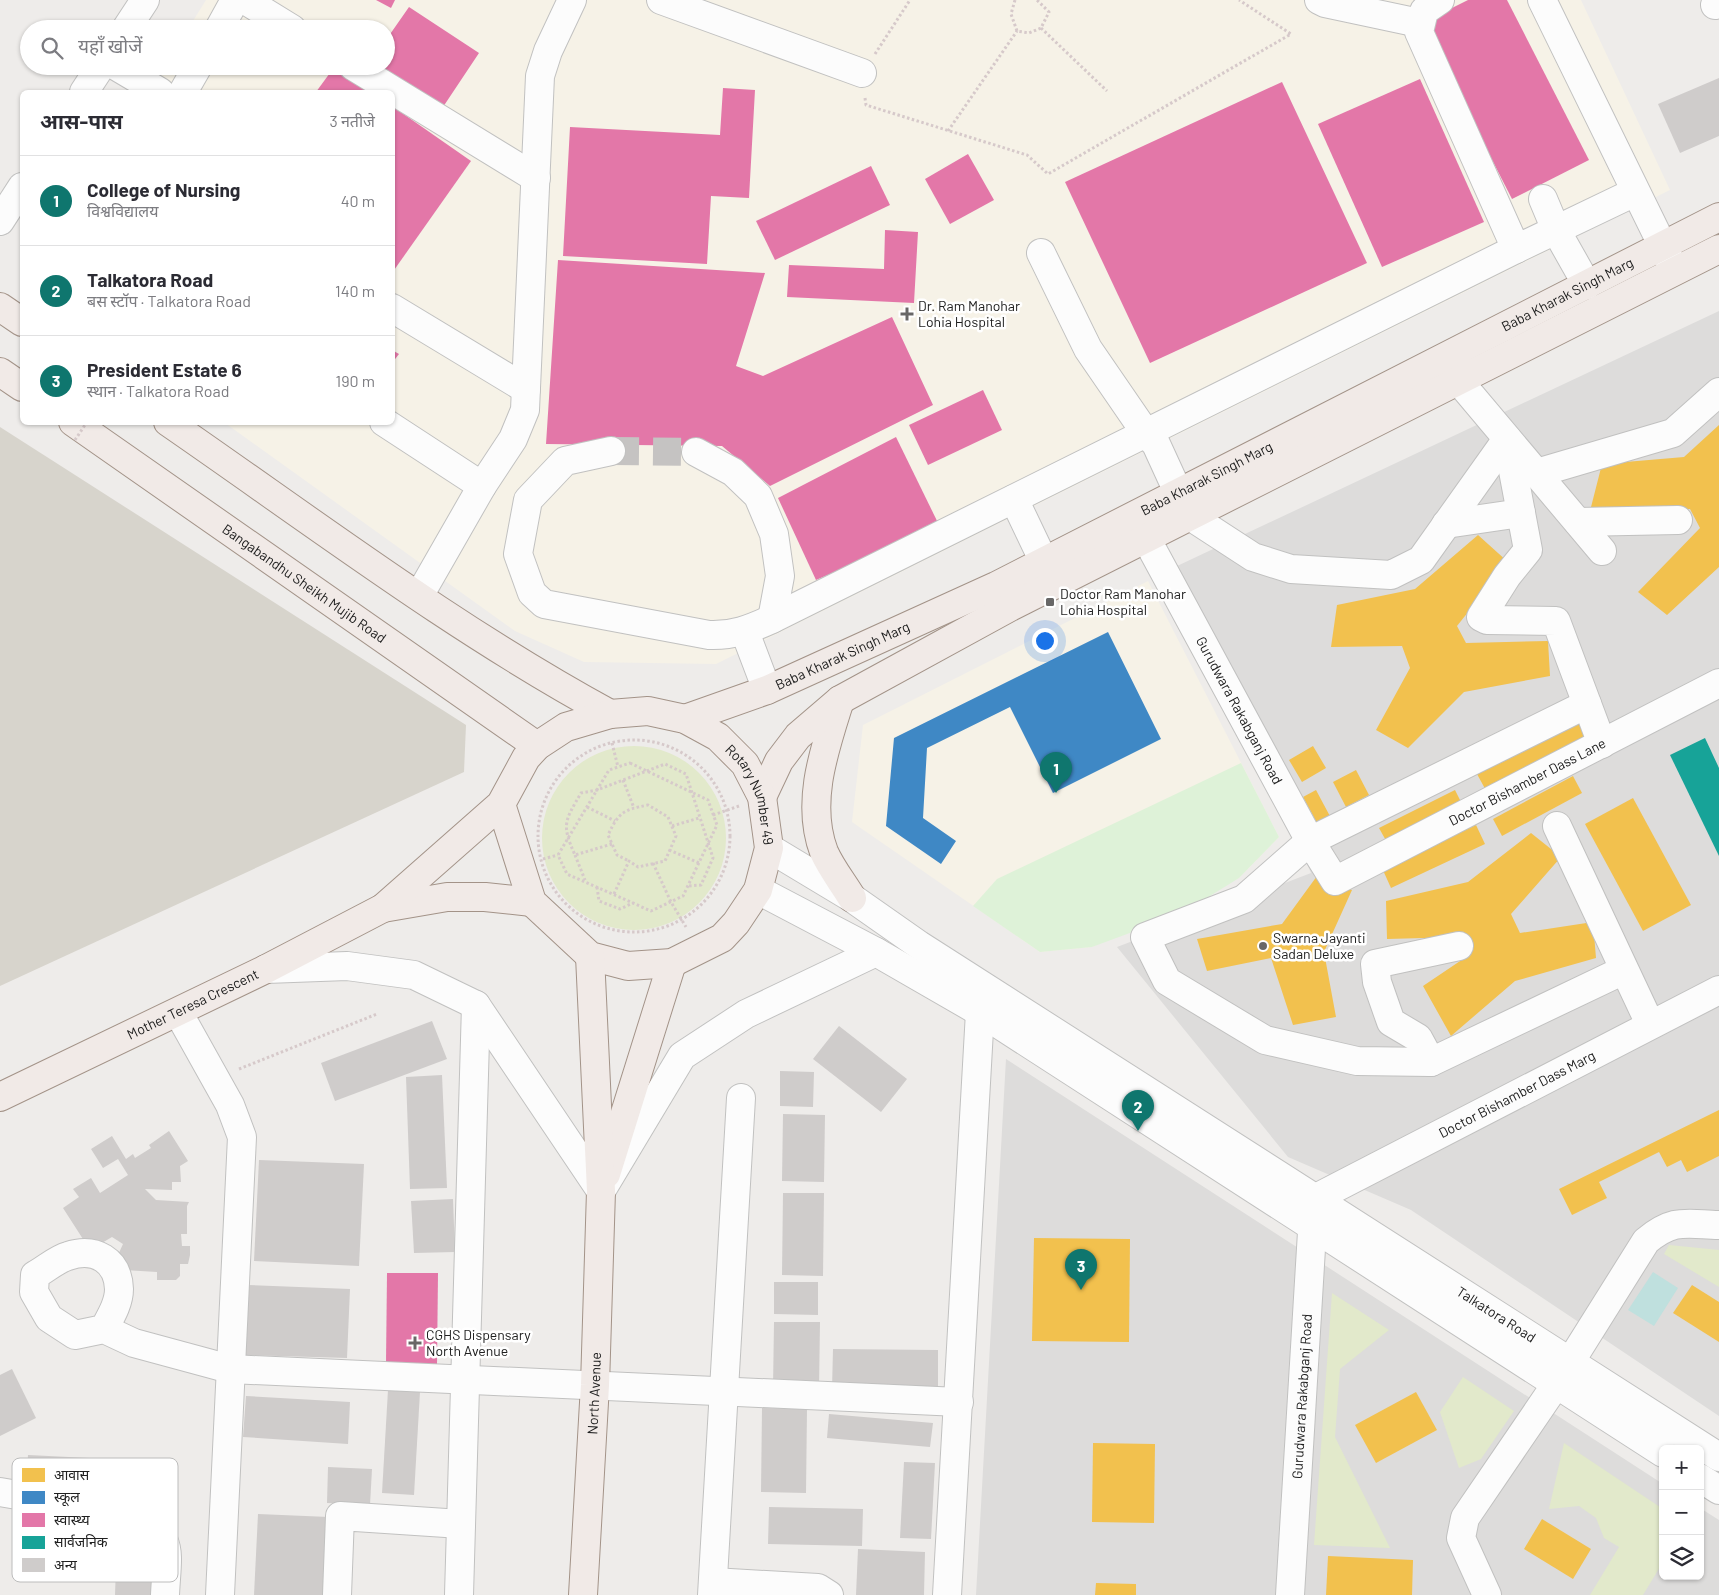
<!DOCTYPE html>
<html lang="hi">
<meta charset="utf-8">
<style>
body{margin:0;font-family:Barlow,"Noto Sans Devanagari",sans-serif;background:#f7f7f7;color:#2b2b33}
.controls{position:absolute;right:15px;bottom:15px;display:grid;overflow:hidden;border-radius:8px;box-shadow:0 1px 4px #0004}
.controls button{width:45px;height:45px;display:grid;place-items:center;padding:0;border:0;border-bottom:1px solid #e1e1e2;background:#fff;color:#2b2b33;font:25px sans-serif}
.you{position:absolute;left:1044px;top:640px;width:18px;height:18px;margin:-12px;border:4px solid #fff;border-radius:50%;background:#1a73e8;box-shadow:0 0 0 8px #1a73e833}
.badge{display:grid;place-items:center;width:32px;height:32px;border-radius:50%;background:#0f766e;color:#fff;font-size:16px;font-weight:700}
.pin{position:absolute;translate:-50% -41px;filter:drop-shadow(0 1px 2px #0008)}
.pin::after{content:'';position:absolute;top:26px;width:18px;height:15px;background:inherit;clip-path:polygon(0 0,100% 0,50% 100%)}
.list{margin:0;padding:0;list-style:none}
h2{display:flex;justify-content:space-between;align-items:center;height:65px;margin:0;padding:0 20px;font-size:21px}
h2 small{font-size:16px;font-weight:400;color:#7c7c81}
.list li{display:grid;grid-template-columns:32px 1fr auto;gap:15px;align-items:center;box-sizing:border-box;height:90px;padding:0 20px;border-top:1px solid #e1e1e2}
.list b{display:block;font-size:19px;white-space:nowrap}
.list p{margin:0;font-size:16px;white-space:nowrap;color:#7c7c81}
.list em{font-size:16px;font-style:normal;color:#7c7c81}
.icon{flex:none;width:28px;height:28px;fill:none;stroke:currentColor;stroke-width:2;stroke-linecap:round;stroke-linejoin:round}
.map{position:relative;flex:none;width:1719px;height:1595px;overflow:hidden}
.search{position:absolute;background:#fff;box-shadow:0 1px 4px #0004;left:20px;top:20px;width:375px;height:55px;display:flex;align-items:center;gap:12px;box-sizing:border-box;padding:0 18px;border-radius:28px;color:#7c7c81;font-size:19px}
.panel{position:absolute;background:#fff;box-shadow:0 1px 4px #0004;left:20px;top:90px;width:375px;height:335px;border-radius:8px}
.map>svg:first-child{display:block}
.residential{fill:#dddcdb}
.education{fill:#f6f2e7}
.construction{fill:#d7d4cc}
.grass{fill:#e2e9cb}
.park{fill:#def2d8}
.water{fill:#bfe0de}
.homes{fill:#f2c14e}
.schools{fill:#3f88c5}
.health{fill:#e377a8}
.public{fill:#17a398}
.building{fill:#cfcccb}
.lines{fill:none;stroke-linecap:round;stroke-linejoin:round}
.minor-tunnel{stroke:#c5c3c2;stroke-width:28;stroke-dasharray:28 14;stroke-linecap:butt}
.minor-casing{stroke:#c1c1c0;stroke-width:30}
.major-casing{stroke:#a39388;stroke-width:30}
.path{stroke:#d6c9ca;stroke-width:3;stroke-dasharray:2.5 2.5;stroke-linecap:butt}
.minor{stroke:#fcfcfc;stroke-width:28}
.major{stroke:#f1eae7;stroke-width:28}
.path-bridge{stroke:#d6c9ca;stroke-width:3;stroke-dasharray:2.5 2.5;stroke-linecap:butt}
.poi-dot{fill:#686767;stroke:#fff;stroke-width:2}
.labels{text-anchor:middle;stroke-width:5;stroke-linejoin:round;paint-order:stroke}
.street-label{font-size:14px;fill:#202020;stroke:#fff}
.poi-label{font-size:14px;fill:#202020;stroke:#fff;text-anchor:start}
.key{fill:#fff;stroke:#bcbcbc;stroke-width:1}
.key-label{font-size:14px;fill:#202020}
</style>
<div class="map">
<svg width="1719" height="1595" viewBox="0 0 1719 1595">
<rect width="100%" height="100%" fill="#eeecea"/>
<!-- residential -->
<g class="residential">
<path d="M 1719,311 L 1719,1416 L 1411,1210 L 1288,1157 L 1117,947 L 1311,873 L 1175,567 Z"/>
<path d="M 1006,1059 L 1663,1484 L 1663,1576 L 1700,1576 L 1700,1508 L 1719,1520 L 1719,1595 L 976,1595 Z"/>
</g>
<!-- education -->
<g class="education">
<path d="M 206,0 L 1581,0 L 1670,190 L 716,664 L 584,662 L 515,631 L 225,423 L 392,422 L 392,92 L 148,92 L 164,66 L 386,66 L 386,29 L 188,29 Z"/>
<path d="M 1148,581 L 1279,837 L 1239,878 L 1092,947 L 1040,952 L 852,822 L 863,725 Z"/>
</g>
<!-- construction -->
<path class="construction" d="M 0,427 L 466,725 L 464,772 L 0,986 Z"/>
<!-- grass -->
<g class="grass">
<circle cx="634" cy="838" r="92"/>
<path d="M 1669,1245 L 1719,1250 L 1719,1287 L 1664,1254 Z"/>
<path d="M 1332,1293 L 1389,1330 L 1340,1369 L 1335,1437 L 1390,1548 L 1314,1545 Z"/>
<path d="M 1463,1377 L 1514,1411 L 1481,1459 L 1459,1468 L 1440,1412 Z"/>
<path d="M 1564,1443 L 1663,1509 L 1663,1562 L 1643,1595 L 1590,1595 L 1619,1547 L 1604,1538 L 1596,1518 L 1579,1506 L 1549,1509 Z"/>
</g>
<!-- park -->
<path class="park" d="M 1241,763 L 1279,837 L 1239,878 L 1181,914 L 1092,947 L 1040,952 L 973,906 L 997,879 Z"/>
<!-- water -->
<path class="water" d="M 1653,1272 L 1678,1288 L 1654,1326 L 1628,1310 Z"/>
<!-- homes -->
<g class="homes">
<path d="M 1719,425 L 1719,567 L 1667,615 L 1638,592 L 1700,528 L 1690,509 L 1590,511 L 1602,464 L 1684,457 Z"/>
<path d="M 1478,535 L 1508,562 L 1457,626 L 1466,643 L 1548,641 L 1550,676 L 1464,692 L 1408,748 L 1376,730 L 1410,668 L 1402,646 L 1331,647 L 1337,605 L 1415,589 Z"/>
<path d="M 1579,721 L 1591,744 L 1489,796 L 1477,774 Z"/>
<path d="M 1313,746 L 1326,768 L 1302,782 L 1289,760 Z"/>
<path d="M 1356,770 L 1369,795 L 1346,807 L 1333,782 Z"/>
<path d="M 1573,776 L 1582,793 L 1502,836 L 1493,819 Z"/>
<path d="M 1316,790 L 1332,820 L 1319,827 L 1303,797 Z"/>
<path d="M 1455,790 L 1464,808 L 1389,846 L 1379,828 Z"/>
<path d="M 1633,798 L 1691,905 L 1643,931 L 1585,824 Z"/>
<path d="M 1476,825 L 1485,844 L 1391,888 L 1382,868 Z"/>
<path d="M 1531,833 L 1561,857 L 1511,914 L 1520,933 L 1593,922 L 1596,958 L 1515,981 L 1451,1036 L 1423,986 L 1469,955 L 1460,937 L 1387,939 L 1386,901 L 1468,882 Z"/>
<path d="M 1317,876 L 1352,890 L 1324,952 L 1336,1017 L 1293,1025 L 1271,958 L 1207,971 L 1197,939 L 1282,924 Z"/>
<path d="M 1719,1110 L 1719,1156 L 1687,1172 L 1681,1160 L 1667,1167 L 1659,1152 L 1599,1182 L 1607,1198 L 1572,1215 L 1559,1189 Z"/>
<path d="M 1034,1238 L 1130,1239 L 1129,1342 L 1032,1341 Z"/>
<path d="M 1692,1285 L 1719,1302 L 1719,1342 L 1673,1313 Z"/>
<path d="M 1416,1392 L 1437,1430 L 1376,1463 L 1355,1425 Z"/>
<path d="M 1093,1443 L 1155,1444 L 1154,1523 L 1092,1522 Z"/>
<path d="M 1542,1519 L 1591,1549 L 1573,1579 L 1524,1549 Z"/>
<path d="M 1328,1556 L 1413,1560 L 1412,1595 L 1326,1595 Z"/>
<path d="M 1096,1583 L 1136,1584 L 1136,1595 L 1095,1595 Z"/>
</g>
<!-- schools -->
<path class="schools" d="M 1108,632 L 1161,739 L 1053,793 L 1010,707 L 927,748 L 923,818 L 956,841 L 941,864 L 886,826 L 894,738 Z"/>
<!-- health -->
<g class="health">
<path d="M 376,0 L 395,0 L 391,8 Z"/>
<path d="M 1468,0 L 1507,0 L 1589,160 L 1512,199 L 1422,23 Z"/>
<path d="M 409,7 L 479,53 L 439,113 L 369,66 L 386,66 L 386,40 Z"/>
<path d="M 335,66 L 373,92 L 316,92 Z"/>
<path d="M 1420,79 L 1484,222 L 1382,267 L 1318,124 Z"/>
<path d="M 1282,82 L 1367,263 L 1150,363 L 1065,182 Z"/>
<path d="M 723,88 L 755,90 L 749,198 L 711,196 L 707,264 L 563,256 L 570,127 L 720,135 Z"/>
<path d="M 392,106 L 471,161 L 392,273 Z"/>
<path d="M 968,154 L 994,200 L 950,224 L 925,179 Z"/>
<path d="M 871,166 L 890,205 L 775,260 L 756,221 Z"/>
<path d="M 885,230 L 918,232 L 914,303 L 787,297 L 789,265 L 884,269 Z"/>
<path d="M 558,260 L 765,273 L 736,366 L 763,376 L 892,317 L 933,405 L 770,486 L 722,446 L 546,444 Z"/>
<path d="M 392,350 L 399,354 L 392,363 Z"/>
<path d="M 983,390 L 1002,430 L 928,465 L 909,425 Z"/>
<path d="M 896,437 L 940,527 L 816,580 L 778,498 Z"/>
<path d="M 387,1273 L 438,1273 L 437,1364 L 386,1363 Z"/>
</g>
<!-- public -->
<path class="public" d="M 1705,738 L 1719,768 L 1719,856 L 1670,755 Z"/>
<!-- building -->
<g class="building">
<path d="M 1719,78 L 1719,136 L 1680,153 L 1658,104 Z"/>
<path d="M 432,1021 L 447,1059 L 335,1101 L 321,1063 Z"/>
<path d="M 839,1026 L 907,1079 L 881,1112 L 813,1059 Z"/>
<path d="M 780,1071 L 814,1072 L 813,1107 L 780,1106 Z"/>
<path d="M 442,1075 L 447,1188 L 410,1189 L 406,1077 Z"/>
<path d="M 783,1114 L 825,1115 L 824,1182 L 782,1181 Z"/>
<path d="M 169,1131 L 188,1161 L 180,1166 L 181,1182 L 172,1182 L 172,1190 L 145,1189 L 156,1200 L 189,1202 L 187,1206 L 187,1234 L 181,1234 L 182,1246 L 190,1246 L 190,1255 L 188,1264 L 180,1264 L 180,1276 L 176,1280 L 157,1280 L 157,1272 L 124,1270 L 118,1255 L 123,1244 L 112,1237 L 90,1250 L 63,1208 L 79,1197 L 73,1189 L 91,1178 L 100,1193 L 128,1175 L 118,1159 L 103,1168 L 91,1149 L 112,1136 L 126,1159 L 133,1154 L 135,1158 L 151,1148 L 149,1145 Z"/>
<path d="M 259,1160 L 364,1164 L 359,1266 L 254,1261 Z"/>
<path d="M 783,1193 L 824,1193 L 823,1276 L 782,1275 Z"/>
<path d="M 453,1199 L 455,1252 L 414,1253 L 411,1201 Z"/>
<path d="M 774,1282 L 818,1282 L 818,1315 L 774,1314 Z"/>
<path d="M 248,1285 L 350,1289 L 347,1358 L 245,1355 Z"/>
<path d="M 774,1322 L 820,1322 L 819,1389 L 773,1388 Z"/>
<path d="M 833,1349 L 938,1350 L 938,1391 L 832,1389 Z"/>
<path d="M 12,1369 L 36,1418 L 0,1436 L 0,1375 Z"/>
<path d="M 388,1390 L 420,1392 L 414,1495 L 382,1493 Z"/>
<path d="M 246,1396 L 350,1402 L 348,1444 L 243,1437 Z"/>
<path d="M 762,1408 L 807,1409 L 806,1493 L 761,1492 Z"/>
<path d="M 829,1414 L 933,1423 L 930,1447 L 827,1438 Z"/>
<path d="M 28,1455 L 151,1461 L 149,1497 L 26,1491 Z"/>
<path d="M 904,1462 L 935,1463 L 931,1539 L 900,1538 Z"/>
<path d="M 328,1467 L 372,1469 L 370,1505 L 327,1503 Z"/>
<path d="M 769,1507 L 863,1509 L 862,1546 L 768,1544 Z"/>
<path d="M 258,1514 L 329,1517 L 326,1595 L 254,1595 Z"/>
<path d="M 117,1537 L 155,1539 L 152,1595 L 115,1595 Z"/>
<path d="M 858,1549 L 925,1552 L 924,1595 L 856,1595 Z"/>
</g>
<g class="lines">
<!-- minor-tunnel -->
<path class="minor-tunnel" d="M 611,451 L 696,452"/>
<defs>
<g id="minor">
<path d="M 245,0 L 292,29"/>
<path d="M 661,0 L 862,73"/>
<path d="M 1319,0 L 1325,3 L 1419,23"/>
<path d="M 1440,0 L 1424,11 L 1419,32 L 1516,249 L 1635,192"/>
<path d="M 1542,0 L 1673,267"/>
<path d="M 1715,5 L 1719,3"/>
<path d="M 126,29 L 145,0"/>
<path d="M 219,29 L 235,0"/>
<path d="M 116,66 L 160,92"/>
<path d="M 353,66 L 536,178"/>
<path d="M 84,92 L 101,66"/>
<path d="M 183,92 L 198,66"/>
<path d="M 1543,199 L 1556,230 L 1587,285"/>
<path d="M 0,221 L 22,187"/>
<path d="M 1041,253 L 1088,349 L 1145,432 L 1156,444 L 1178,492"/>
<path d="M 392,308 L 526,389"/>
<path d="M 1458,380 L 1602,551"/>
<path d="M 384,422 L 482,486"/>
<path d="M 1507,439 L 1528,550 L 1507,576 L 1481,617 L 1487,620 L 1556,621 L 1602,744"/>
<path d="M 611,451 L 565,461 L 528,500 L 518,554 L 532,593 L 544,604 L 709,635 C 733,636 750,629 772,619 L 1516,249"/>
<path d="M 696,452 L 733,472 L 758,496 L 774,534 L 780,576 L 772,619"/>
<path d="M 1537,473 L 1673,433 L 1719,392"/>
<path d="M 1014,499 L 1044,562"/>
<path d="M 1190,516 L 1253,557 L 1291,569 L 1391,575 L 1421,560 L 1507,439"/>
<path d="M 1578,522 L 1678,520"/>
<path d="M 1446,524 L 1521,513"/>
<path id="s1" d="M 1146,538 L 1310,841 L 1335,881 L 1719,683"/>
<path d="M 419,596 L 482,486 L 513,439 L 525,410 L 540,76 L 548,51 L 572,0"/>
<path d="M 745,632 L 767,690"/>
<path d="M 1587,704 L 1310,841 L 1244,899 L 1145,937 L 1167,981 L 1265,1040 L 1357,1061 L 1431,1062 L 1624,970"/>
<path d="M 1557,826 L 1650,1024"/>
<path id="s2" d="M 769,848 L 852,898 L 919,945 L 1719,1457"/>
<path d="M 758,890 L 876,952 L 980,1012 L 1663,1453"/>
<path d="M 266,969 L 347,966 L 414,975 L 476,1005 L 601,1191 L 682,1056 L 746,1014 L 876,952"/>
<path d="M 178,1012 L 230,1105 L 242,1137 L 220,1595"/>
<path d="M 1431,1062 L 1418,1038 L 1391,1022 L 1377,982 L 1375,964 L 1459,946"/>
<path d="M 104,1329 C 111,1316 119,1303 119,1289 C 118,1260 95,1247 68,1256 C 57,1259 46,1269 35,1275 L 34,1292 L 49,1318 L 75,1335 L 104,1329 L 134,1343 L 230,1369 L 959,1402"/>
<path d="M 1700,1478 L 1719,1490"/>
<path d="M 0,1492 L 129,1514 C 176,1534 167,1551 165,1595"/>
<path d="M 713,1582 L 818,1588 L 829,1595"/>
<path d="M 337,1595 L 340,1516 L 461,1524"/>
<path d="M 459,1595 L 476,1005"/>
<path d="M 712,1595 L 741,1098"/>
<path d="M 947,1595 L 980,1012"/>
<path id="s3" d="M 1290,1595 L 1314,1199 L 1719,990"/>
<path d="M 1487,1595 L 1461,1538 L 1465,1518 L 1557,1383 L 1646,1241 C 1674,1218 1685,1224 1719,1225"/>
</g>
<g id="major">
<path d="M 0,307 L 22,322"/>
<path d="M 0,372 L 22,387"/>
<path id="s4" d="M 73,422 L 537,746"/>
<path d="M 168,422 C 313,522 455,630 610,714"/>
<path d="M 840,700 C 825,748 805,802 824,852 C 831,868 843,883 852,898"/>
<path id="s5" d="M 685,719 L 767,690 L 996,586 L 1719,217"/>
<path d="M 762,797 L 779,761 L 798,736 L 840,700 L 1012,606 L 1719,249"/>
<path d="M 383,908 L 447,897 L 485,897 L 532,902"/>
<path id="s6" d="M 0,1097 L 266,969 L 383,908 L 501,804 L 526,758 L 537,746 L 566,727 L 610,714 L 648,711 L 685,719 L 718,737 L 745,764 L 762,797 L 769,848 L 758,890 L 736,923 L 722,938 L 672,963 L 628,966 L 590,956 L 532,902 L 501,804"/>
<path d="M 606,1174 L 672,963"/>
<path id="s7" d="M 583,1595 L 595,1385 L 601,1191 L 590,956"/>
</g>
</defs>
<!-- minor casing -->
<use href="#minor" class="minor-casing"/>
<!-- major casing -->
<use href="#major" class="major-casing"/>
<!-- path -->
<g class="path">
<path d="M 1015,0 L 1011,14 L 1017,31 L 1029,33 L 1041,28 L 1049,12 L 1037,0"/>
<path d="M 1041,28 L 1107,91"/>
<path d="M 875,54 L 910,0"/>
<path d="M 865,98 L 866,105 L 1027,155 L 1048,174 L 1291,34 L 1239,0"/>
<path d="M 948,131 L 1017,31"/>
<circle cx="634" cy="836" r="96"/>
<path d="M 612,743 L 618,767"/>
<path d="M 630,763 L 708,800 L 717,825 L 683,896 L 651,911 L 567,874 L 558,855 L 609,770 Z"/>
<path d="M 623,780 L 634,808"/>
<path d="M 587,807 L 615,821"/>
<path d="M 713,815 L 739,806"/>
<path d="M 672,826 L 699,818"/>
<path d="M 612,844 L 575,855 C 561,824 565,821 581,793 L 597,790 L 665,764 L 686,774 L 713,858 L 701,885 L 688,886"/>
<path d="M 669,850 L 699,863"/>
<path d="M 575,855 L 585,880"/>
<path d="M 543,859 L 558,855"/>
<path d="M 653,863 L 671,902 L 686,927"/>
<path d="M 597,887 L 599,901 L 620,909 L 633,903"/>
<path d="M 614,894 L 629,861 L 638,867 L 665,861 L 676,836 L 668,817 L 648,805 C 623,810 619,812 608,835 L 617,855 L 629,861"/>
<path d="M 239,1069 L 377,1014"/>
</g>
<!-- minor -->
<use href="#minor" class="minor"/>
<!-- major -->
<use href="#major" class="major"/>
<!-- path-bridge -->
<path class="path-bridge" d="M 75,440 L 87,422"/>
</g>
<!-- markers -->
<g class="poi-dot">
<path d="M904.5 306.5h5v5h5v5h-5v5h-5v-5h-5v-5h5z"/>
<rect x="1045" y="597" width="10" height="10" rx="2.5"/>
<circle cx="1263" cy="946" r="5"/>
<path d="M412.5 1335.5h5v5h5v5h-5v5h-5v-5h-5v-5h5z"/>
</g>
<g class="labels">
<!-- street labels -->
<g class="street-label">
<text dy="5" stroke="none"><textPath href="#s5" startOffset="980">Baba Kharak Singh Marg</textPath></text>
<text dy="5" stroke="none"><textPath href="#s5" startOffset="575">Baba Kharak Singh Marg</textPath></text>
<text dy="5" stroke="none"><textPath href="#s4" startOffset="282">Bangabandhu Sheikh Mujib Road</textPath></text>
<text dy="5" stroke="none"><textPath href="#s5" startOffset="170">Baba Kharak Singh Marg</textPath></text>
<text dy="5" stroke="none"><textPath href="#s1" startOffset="196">Gurudwara Rakabganj Road</textPath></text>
<text dy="5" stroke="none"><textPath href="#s1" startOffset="608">Doctor Bishamber Dass Lane</textPath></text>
<text dy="5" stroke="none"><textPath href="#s6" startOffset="916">Rotary Number 49</textPath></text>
<text dy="5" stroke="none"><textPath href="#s6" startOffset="214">Mother Teresa Crescent</textPath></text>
<text dy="5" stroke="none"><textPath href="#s3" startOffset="625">Doctor Bishamber Dass Marg</textPath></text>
<text dy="5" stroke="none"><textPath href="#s2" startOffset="864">Talkatora Road</textPath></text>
<text dy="5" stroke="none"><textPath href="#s7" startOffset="202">North Avenue</textPath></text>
<text dy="5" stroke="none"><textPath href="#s3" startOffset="199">Gurudwara Rakabganj Road</textPath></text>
</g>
<!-- poi labels -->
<g class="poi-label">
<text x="918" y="311">Dr. Ram Manohar<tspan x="918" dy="16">Lohia Hospital</tspan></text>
<text x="1060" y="599">Doctor Ram Manohar<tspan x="1060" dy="16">Lohia Hospital</tspan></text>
<text x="1273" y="943">Swarna Jayanti<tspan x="1273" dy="16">Sadan Deluxe</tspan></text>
<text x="426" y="1340">CGHS Dispensary<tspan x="426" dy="16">North Avenue</tspan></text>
</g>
</g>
<!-- legend -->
<rect x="12" y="1458" width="166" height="124" rx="8" class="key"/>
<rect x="22" y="1468" width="23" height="14" fill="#f2c14e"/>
<rect x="22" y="1491" width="23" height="13" fill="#3f88c5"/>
<rect x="22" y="1513" width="23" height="14" fill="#e377a8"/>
<rect x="22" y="1536" width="23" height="13" fill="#17a398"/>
<rect x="22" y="1558" width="23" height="14" fill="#cfcccb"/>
<g class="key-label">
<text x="54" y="1480">आवास</text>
<text x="54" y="1502">स्कूल</text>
<text x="54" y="1525">स्वास्थ्य</text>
<text x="54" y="1547">सार्वजनिक</text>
<text x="54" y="1570">अन्य</text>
</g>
</svg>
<div class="controls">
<button>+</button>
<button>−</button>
<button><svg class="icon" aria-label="layers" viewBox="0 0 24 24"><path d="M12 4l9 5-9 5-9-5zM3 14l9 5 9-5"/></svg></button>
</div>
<div class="you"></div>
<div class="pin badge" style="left:1056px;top:793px">1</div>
<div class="pin badge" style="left:1138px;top:1131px">2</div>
<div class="pin badge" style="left:1081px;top:1290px">3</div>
<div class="search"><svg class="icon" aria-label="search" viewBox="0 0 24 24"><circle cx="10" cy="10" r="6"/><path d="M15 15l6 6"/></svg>यहाँ खोजें</div>
<section class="panel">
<h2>आस-पास<small>3 नतीजे</small></h2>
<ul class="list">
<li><span class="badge">1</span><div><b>College of Nursing</b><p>विश्वविद्यालय</p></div><em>40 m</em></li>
<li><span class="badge">2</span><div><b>Talkatora Road</b><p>बस स्टॉप · Talkatora Road</p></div><em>140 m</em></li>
<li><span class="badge">3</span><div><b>President Estate 6</b><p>स्थान · Talkatora Road</p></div><em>190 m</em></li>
</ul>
</section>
</div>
